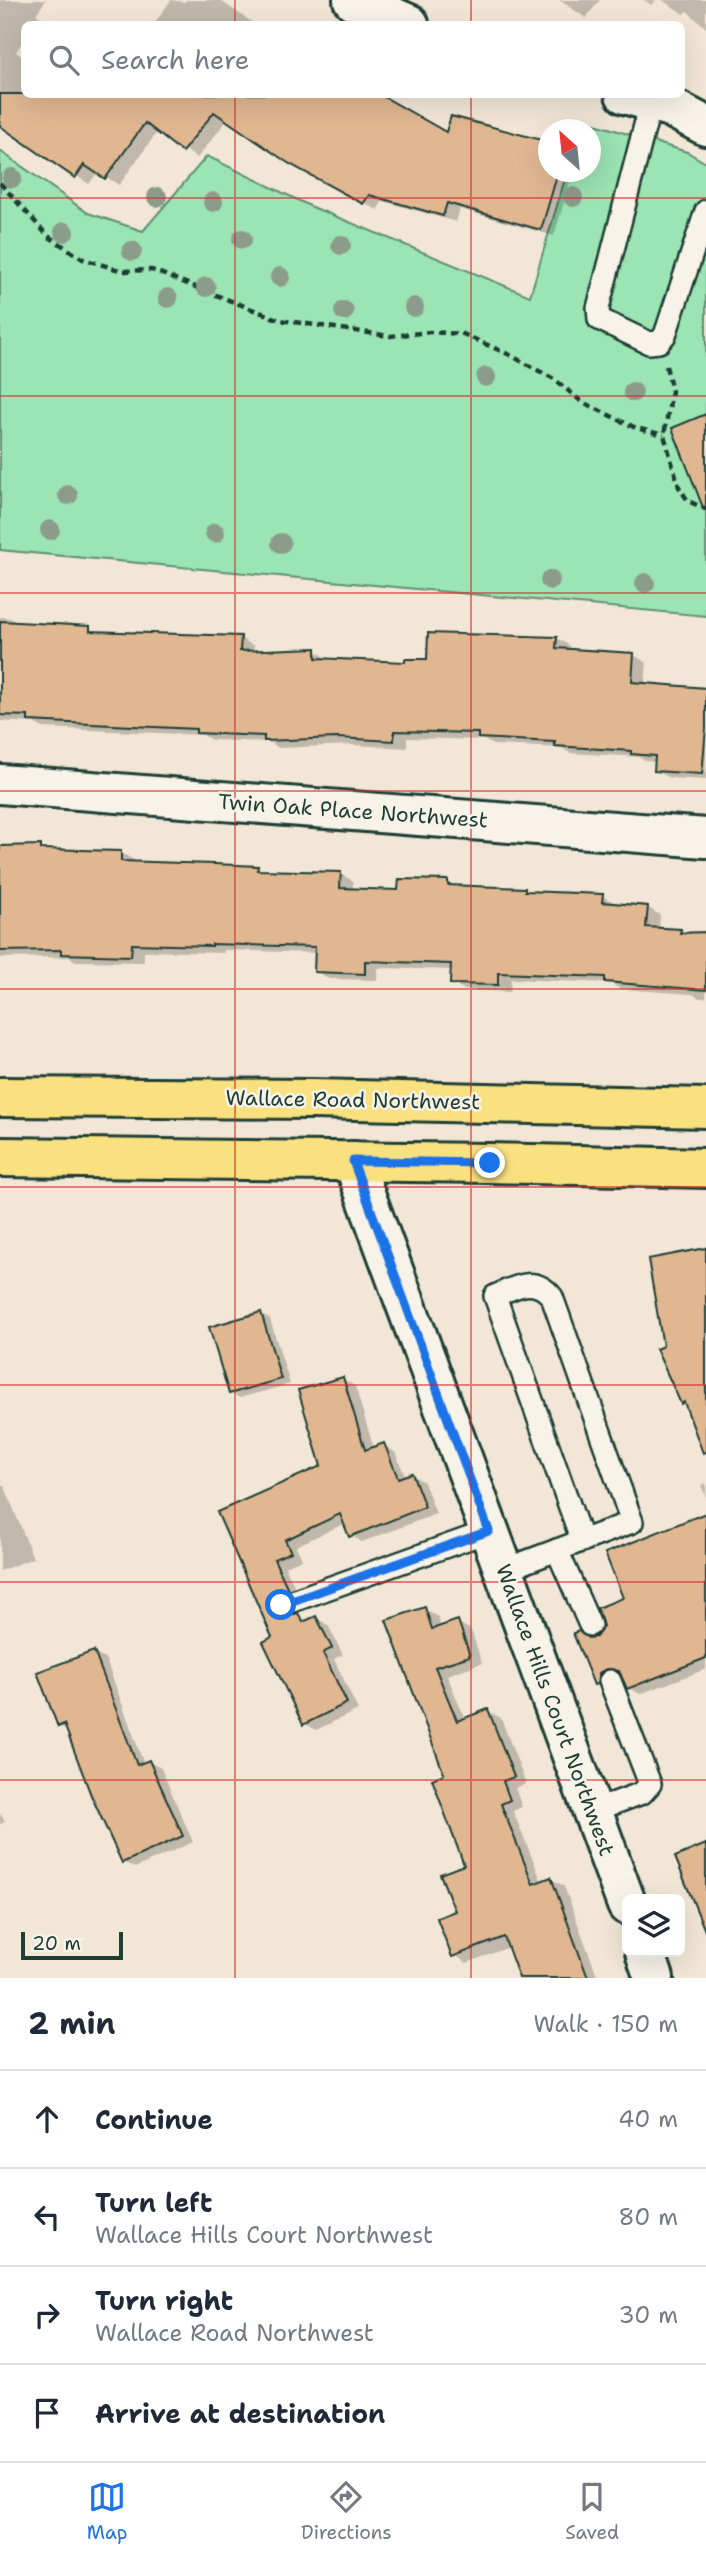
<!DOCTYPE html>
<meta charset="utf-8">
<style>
body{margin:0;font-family:"Shantell Sans",sans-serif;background:#f2f2f3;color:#1f2937}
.controls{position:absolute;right:21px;bottom:21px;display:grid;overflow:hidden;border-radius:10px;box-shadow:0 7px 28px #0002}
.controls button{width:63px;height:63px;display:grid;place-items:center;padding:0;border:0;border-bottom:2px solid #e0e1e3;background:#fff;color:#1f2937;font:35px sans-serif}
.compass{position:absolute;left:538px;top:119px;width:63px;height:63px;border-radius:50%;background:#fff;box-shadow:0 7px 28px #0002;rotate:333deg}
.scale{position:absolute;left:21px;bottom:18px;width:102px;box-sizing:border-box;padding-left:7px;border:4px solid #1f3d34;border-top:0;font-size:19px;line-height:24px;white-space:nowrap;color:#1f3d34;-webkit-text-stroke:5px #f7f3e8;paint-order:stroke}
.stop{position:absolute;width:21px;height:21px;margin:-16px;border:5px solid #1a73e8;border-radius:50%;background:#fff}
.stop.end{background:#1a73e8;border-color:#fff;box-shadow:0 2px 7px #0008}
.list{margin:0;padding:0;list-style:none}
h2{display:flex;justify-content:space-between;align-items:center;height:91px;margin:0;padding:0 28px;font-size:30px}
h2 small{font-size:23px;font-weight:400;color:#747a83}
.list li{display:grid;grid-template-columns:46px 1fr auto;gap:21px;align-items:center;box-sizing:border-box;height:98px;padding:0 28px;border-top:2px solid #e0e1e3}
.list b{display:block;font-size:26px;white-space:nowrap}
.list p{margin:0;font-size:23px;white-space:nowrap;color:#747a83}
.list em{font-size:23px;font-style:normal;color:#747a83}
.icon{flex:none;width:38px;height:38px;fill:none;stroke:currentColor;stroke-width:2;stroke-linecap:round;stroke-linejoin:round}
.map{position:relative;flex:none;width:706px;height:1978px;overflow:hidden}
.search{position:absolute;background:#fff;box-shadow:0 7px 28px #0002;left:21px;right:21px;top:21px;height:77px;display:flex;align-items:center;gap:18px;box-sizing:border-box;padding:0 24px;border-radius:10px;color:#747a83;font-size:26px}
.sheet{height:483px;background:#fff}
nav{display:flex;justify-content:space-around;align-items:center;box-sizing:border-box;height:98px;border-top:2px solid #e0e1e3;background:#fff;font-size:19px;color:#747a83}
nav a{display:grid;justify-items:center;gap:4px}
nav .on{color:#1a73e8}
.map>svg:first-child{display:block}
.green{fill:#9be4b3;stroke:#5d9074;stroke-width:2}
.shadow{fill:#0003}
.building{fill:#e0b791;stroke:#1f3d34;stroke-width:2}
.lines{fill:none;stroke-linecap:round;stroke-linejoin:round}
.service-casing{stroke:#1f3d34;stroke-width:26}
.minor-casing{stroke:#1f3d34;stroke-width:44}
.primary-casing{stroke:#1f3d34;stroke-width:44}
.path{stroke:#1f3d34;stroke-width:4.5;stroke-dasharray:7 5;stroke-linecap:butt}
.service{stroke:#f7f3e8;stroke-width:21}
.minor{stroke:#f7f3e8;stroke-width:38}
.primary{stroke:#fae180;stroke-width:38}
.tree{fill:#8c9c8b}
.route{stroke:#1a73e8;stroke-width:9}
.grid{fill:none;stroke:#d62828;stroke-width:2;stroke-opacity:0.55}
.labels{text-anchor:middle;stroke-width:5;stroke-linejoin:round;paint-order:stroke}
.street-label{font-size:21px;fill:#1f3d34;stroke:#f7f3e8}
</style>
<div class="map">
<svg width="706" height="1978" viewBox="0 0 706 1978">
<rect width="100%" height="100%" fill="#f2e7d7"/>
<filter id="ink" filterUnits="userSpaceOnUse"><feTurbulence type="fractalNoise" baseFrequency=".0143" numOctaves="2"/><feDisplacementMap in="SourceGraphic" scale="14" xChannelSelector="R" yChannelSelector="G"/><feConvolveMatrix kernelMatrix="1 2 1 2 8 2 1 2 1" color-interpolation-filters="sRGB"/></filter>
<g filter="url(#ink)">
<!-- green -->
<path class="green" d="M 582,120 L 687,152 L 706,163 L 706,616 L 0,550 L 0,151 L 88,213 L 143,231 L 207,156 L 310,206 L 530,296 L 567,172 L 590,172 L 590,130 L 579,129 Z"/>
<!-- shadow -->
<g class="shadow">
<path d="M 0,0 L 46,0 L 36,14 L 40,17 L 35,24 L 24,24 L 24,39 L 16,52 L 24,58 L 23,75 L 24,94 L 109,94 L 447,135 L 548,172 L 573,172 L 554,236 L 460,209 L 456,222 L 383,201 L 377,210 L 289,161 L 228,119 L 197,158 L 158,131 L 119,185 L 98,172 L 89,184 L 0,126 Z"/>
<path d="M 171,0 L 185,2 L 186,0 L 219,0 L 255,24 L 154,24 Z"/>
<path d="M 559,0 L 600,0 L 586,18 Z"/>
<path d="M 643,0 L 656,0 L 652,5 Z"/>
<path d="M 662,0 L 706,0 L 706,28 L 687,11 L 684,14 Z"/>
<path d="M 0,617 L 10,618 L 20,624 L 89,628 L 97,633 L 240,638 L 254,646 L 253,652 L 315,650 L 329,660 L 406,664 L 557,638 L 570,646 L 570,651 L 634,655 L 647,663 L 645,685 L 706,690 L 706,780 L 669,778 L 656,770 L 656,762 L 646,761 L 639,757 L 570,753 L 562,748 L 493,745 L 484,740 L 407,738 L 407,748 L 352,745 L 279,748 L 269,742 L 211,740 L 203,735 L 43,728 L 34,723 L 0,721 Z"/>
<path d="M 0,847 L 41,847 L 47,851 L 121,853 L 134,860 L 133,863 L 257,867 L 265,872 L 341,874 L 353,881 L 353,891 L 400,892 L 447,882 L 456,887 L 602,896 L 615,903 L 647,907 L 660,915 L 659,929 L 706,932 L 706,998 L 699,998 L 692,994 L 620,989 L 610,983 L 511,979 L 510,992 L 465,990 L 452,983 L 453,970 L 378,968 L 377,980 L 329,979 L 316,971 L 316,953 L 224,950 L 224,953 L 144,951 L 144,962 L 76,961 L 69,957 L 0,958 Z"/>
<path d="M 261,1314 L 270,1319 L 290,1384 L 240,1398 L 230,1393 Z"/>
<path d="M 342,1379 L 355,1386 L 374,1449 L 383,1445 L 395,1452 L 406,1477 L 412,1475 L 424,1482 L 436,1514 L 362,1542 L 350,1535 L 346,1523 L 296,1546 L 302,1559 L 285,1566 L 299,1596 L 280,1609 L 281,1619 L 298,1615 L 309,1621 L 316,1618 L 328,1625 L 343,1655 L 334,1659 L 358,1710 L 316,1730 L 304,1723 L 275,1638 L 219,1513 L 323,1467 Z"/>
<path d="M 706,1483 L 706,1497 L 701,1485 Z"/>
<path d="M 0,1484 L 5,1487 L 33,1558 L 0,1571 Z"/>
<path d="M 706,1515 L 706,1669 L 640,1694 L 629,1688 L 623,1674 L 618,1674 L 610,1680 L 607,1690 L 595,1684 L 589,1639 L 597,1638 L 625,1599 Z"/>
<path d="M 424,1609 L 438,1617 L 441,1628 L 457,1622 L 471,1630 L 482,1663 L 447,1675 L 465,1719 L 488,1711 L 501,1718 L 526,1784 L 515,1788 L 522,1807 L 513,1811 L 542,1882 L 551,1879 L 564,1886 L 598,1978 L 521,1978 L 509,1947 L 467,1963 L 454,1955 L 457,1912 L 467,1866 L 446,1775 Z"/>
<path d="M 94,1653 L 106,1660 L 144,1764 L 149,1762 L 161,1768 L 193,1842 L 135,1868 L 123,1862 L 69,1732 L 59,1726 Z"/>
<path d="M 0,1813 L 5,1822 L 0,1824 Z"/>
</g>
<!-- building -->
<g class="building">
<path d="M 0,94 L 379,94 L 446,132 L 451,116 L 549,142 L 549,172 L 558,172 L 541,230 L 447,203 L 443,216 L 369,195 L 363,204 L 288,163 L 214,112 L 182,152 L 145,123 L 105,179 L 84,165 L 75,178 L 0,126 Z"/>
<path d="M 706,414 L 706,510 L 704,510 L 672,428 Z"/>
<path d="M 0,621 L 90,626 L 90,631 L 241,636 L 240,651 L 316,648 L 316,658 L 405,662 L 405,659 L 427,659 L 428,633 L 557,637 L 556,648 L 634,653 L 632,682 L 706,688 L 706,728 L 702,774 L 654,771 L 655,756 L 631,754 L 631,751 L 555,746 L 555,742 L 478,738 L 478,733 L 394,731 L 394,741 L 337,738 L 264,741 L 264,736 L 196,733 L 196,729 L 28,721 L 28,716 L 0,715 Z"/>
<path d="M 41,845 L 41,849 L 121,851 L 121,861 L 214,864 L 258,866 L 257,870 L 341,872 L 340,888 L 398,890 L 399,879 L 448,880 L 448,885 L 525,888 L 525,891 L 603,894 L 602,902 L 648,906 L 646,927 L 681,929 L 680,933 L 706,932 L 706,990 L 605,982 L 605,977 L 498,973 L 498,985 L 450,984 L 451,964 L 365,961 L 365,974 L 314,972 L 315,947 L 212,944 L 212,946 L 132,944 L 131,956 L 61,954 L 61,950 L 0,951 L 0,846 Z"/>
<path d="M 706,1248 L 706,1452 L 703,1453 L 684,1402 L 681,1404 L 656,1349 L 663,1346 L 648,1259 Z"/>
<path d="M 261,1312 L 281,1379 L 229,1394 L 209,1327 Z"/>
<path d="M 343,1377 L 365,1450 L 384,1443 L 398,1478 L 412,1473 L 425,1507 L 349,1537 L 340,1514 L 285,1540 L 291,1552 L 274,1559 L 288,1589 L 272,1596 L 268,1602 L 269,1610 L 279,1618 L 298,1613 L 303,1622 L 316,1616 L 332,1648 L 323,1653 L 347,1703 L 303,1725 L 263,1642 L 272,1637 L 217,1512 L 321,1466 L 298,1390 Z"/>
<path d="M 706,1513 L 706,1658 L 627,1689 L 619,1671 L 606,1669 L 599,1673 L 597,1684 L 594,1685 L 573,1633 L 579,1631 L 588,1638 L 596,1637 L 603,1626 L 597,1608 L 623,1598 L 605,1553 Z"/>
<path d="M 425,1607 L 432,1629 L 458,1620 L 470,1656 L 435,1667 L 457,1721 L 488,1709 L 514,1777 L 503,1781 L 510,1800 L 501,1804 L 533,1884 L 551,1877 L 588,1978 L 519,1978 L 504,1937 L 452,1957 L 437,1918 L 455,1911 L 440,1874 L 464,1865 L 432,1779 L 444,1774 L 386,1620 Z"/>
<path d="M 94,1651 L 137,1765 L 149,1760 L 183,1836 L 122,1863 L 91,1795 L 64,1724 L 58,1727 L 37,1672 Z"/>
<path d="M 706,1844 L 706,1931 L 705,1931 L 675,1857 Z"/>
</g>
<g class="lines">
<defs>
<g id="service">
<path d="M 651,102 L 598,308 L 599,319 L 649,343 L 659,342 L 665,335 L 706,211"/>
<path d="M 557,1550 L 590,1625"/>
<path d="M 504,1570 L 632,1522 L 552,1297 C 535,1275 515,1287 495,1296 L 582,1541"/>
<path d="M 281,1605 L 489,1531"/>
<path d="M 593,1811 L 642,1793 L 650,1784 L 610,1681"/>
</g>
<g id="minor">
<path d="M 353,0 L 409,24"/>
<path d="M 625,94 L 670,107 L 706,126"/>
<path d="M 0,784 L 706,838"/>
<path d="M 353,1161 L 627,1905"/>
<path d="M 645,1952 L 654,1978"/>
</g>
<g id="primary">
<path d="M 0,1097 L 313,1099 L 706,1108"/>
<path d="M 0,1157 L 490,1163 L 706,1168"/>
</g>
</defs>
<!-- service casing -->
<use href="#service" class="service-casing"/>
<!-- minor casing -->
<use href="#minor" class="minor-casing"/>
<!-- primary casing -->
<use href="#primary" class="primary-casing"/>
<!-- path -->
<g class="path">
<path d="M 0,183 L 48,236 L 83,259 L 123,271 L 152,270 L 280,320 L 390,336 L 430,332 L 463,334 L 510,355 L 554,379 L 582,402 L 636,428 L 664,435"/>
<path d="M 666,366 L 672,391 L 664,435 L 679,487 L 688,501 L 706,509"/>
</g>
<!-- service -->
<use href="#service" class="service"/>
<!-- minor -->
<use href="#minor" class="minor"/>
<!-- primary -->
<use href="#primary" class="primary"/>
</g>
<!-- trees -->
<g class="tree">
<circle cx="12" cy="178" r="10"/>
<circle cx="157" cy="197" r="10"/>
<circle cx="573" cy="197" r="10"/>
<circle cx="213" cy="202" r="10"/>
<circle cx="64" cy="232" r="10"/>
<circle cx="242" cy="239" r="10"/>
<circle cx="341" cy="245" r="10"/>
<circle cx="132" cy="251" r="10"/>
<circle cx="280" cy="277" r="10"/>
<circle cx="206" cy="287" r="10"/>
<circle cx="168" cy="298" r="10"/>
<circle cx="414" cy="307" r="10"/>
<circle cx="344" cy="311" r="10"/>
<circle cx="486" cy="377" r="10"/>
<circle cx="633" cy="392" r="10"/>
<circle cx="68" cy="495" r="10"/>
<circle cx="50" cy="530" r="10"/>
<circle cx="215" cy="533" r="10"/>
<circle cx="281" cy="543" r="10"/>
<circle cx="550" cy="580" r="10"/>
<circle cx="645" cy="583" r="10"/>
</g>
</g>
<g class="lines" filter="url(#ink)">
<!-- route -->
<path class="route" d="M 281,1605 L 489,1531 L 353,1161 L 490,1163"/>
</g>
<!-- grid -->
<path class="grid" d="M 235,0 L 235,24M 471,0 L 471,24M 235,94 L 235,1978M 471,94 L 471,1978M 0,198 L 706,198M 0,396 L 706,396M 0,593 L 706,593M 0,791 L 706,791M 0,989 L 706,989M 0,1187 L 706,1187M 0,1385 L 706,1385M 0,1582 L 706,1582M 0,1780 L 706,1780"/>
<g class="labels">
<!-- street labels -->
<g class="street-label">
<text transform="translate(353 811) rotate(4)" y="7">Twin Oak Place Northwest</text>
<text transform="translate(353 1100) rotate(1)" y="7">Wallace Road Northwest</text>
<text transform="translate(555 1710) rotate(70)" y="7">Wallace Hills Court Northwest</text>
</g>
</g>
</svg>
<div class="controls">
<button><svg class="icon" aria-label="layers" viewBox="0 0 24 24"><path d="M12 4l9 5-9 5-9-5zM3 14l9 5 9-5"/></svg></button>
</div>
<svg class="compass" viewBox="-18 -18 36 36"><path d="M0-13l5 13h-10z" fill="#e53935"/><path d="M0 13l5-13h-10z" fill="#747a83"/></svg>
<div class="scale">20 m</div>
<div class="stop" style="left:281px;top:1605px"></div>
<div class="stop end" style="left:490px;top:1163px"></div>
<div class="search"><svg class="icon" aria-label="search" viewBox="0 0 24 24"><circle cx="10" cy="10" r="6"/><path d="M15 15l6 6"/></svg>Search here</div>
</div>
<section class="sheet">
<h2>2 min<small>Walk · 150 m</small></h2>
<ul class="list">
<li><svg class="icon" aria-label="ahead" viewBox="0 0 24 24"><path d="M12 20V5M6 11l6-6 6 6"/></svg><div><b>Continue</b></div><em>40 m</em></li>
<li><svg class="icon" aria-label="left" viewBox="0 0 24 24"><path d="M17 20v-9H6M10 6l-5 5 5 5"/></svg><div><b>Turn left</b><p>Wallace Hills Court Northwest</p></div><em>80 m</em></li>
<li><svg class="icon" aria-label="right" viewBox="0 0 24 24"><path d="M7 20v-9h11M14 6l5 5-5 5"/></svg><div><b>Turn right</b><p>Wallace Road Northwest</p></div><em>30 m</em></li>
<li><svg class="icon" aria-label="arrive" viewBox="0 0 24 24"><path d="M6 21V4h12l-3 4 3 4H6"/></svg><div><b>Arrive at destination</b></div></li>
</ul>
</section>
<nav>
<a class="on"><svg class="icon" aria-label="map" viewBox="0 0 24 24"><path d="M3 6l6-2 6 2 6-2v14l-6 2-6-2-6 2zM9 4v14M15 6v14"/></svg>Map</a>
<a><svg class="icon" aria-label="directions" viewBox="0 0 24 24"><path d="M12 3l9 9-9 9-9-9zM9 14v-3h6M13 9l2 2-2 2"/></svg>Directions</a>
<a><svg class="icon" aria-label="saved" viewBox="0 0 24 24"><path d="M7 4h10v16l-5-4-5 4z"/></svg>Saved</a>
</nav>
